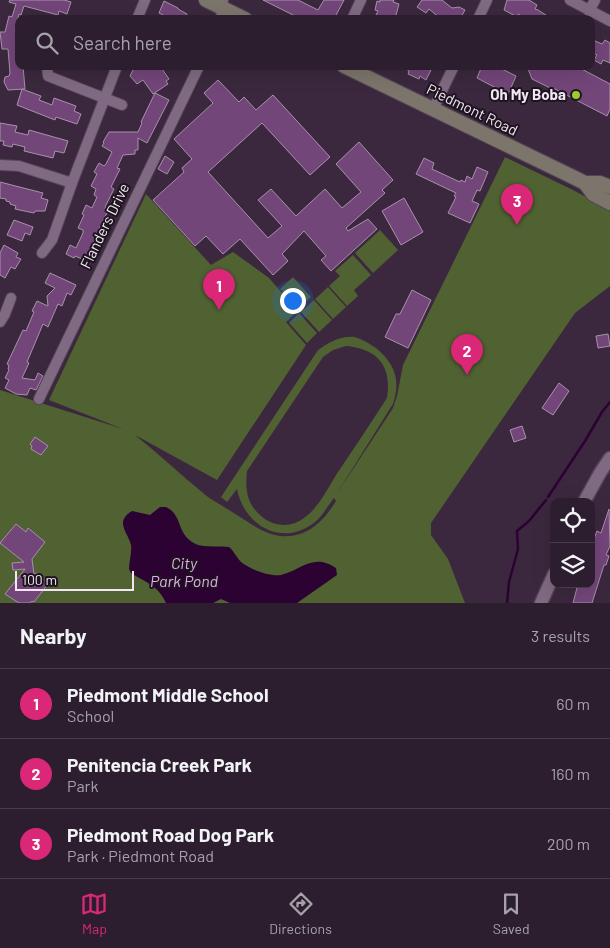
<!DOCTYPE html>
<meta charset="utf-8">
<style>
body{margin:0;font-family:Barlow,sans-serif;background:#382b3a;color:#f1f3f6}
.controls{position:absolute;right:15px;bottom:15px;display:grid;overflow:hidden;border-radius:10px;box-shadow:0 5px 20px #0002}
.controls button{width:45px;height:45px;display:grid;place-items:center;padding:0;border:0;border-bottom:1px solid #483c4a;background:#2c1e2e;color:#f1f3f6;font:25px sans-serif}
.scale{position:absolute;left:15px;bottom:12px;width:119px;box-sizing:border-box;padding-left:5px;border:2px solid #f3e7f5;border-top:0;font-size:14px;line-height:18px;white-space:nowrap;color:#f3e7f5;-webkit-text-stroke:4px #1d141e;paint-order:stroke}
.you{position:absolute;left:292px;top:300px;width:18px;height:18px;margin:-12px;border:4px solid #fff;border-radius:50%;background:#1a73e8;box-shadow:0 0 0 8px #1a73e833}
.badge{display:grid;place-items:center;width:32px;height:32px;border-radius:50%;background:#db2777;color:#fff;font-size:16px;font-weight:700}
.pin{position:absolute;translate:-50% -41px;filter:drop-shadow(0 1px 2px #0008)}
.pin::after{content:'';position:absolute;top:26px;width:18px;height:15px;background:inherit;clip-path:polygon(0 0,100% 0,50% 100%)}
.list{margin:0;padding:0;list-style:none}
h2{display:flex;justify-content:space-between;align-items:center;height:65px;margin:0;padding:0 20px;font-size:21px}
h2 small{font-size:16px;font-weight:400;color:#a6a2aa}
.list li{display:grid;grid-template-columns:32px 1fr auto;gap:15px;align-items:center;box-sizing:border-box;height:70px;padding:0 20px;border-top:1px solid #483c4a}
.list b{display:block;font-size:19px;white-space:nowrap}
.list p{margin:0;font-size:16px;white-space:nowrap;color:#a6a2aa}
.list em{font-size:16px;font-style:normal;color:#a6a2aa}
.icon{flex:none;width:28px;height:28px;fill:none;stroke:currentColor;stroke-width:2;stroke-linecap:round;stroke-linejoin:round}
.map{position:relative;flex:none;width:610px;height:603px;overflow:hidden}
.search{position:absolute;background:#2c1e2e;box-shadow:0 5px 20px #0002;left:15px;right:15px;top:15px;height:55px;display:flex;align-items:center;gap:12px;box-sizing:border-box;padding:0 18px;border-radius:10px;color:#a6a2aa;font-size:19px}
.sheet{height:275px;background:#2c1e2e}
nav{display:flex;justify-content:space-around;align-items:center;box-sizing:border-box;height:70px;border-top:1px solid #483c4a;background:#2c1e2e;font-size:14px;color:#a6a2aa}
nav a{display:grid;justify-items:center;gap:2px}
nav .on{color:#db2777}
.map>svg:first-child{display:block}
.green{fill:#506132;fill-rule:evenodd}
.water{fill:#2c0232}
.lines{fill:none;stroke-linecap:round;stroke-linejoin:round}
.stream{stroke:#2c0232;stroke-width:2.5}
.building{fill:#73467a;stroke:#a891ab}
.minor-casing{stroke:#544456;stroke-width:12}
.tertiary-casing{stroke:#544456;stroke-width:15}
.secondary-casing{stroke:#544456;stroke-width:16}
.minor{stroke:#806a83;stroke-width:10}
.tertiary{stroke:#806a83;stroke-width:12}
.secondary{stroke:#7c756b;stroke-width:14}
.poi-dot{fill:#9dca30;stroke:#1d141e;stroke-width:2}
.labels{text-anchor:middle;stroke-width:4;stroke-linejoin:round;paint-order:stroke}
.poi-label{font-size:15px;font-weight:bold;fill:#f3e7f5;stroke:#1d141e;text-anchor:end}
.street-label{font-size:15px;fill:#f3e7f5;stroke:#1d141e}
.water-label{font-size:16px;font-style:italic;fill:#eba8f5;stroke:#1d141e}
</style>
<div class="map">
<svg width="610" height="603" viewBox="0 0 610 603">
<rect width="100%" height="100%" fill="#3b283e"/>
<!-- green -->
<g class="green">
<path d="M 505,157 L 573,190 L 610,210 L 610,286 L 575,313 L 431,523 L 431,535 L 448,559 L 465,603 L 0,603 L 0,390 L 123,429 L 49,400 L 146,194 L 211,265 L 233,252 L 269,278 L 298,311 L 286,322 L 306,345 L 217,480 L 135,435 C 160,455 183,477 208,497 C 218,504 230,510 240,517 C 253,525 266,535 281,536 C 307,538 323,522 336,501 L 334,498 C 328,505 323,516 315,522 C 283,548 244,526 237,489 L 227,502 L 221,497 L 318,350 C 328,343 341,335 355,337 C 362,339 370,344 376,348 C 395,364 401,380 393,404 L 336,495 L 393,408 L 397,396 L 403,365 ZM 346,346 C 378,349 392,366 387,398 C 370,424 353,450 336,475 C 327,490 318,508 304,518 C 291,528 274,527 261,516 C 247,504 245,490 247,471 L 323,357 L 333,350 Z"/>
<path d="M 380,230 L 398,250 L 373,273 L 355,253 Z"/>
<path d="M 353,255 L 371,275 L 354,290 L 358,296 L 347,306 L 329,286 L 340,276 L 335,271 Z"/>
<path d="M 293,277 L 311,297 L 298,309 L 280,289 Z"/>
<path d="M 328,287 L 346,307 L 333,319 L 315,299 Z"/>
<path d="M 314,300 L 332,320 L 319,332 L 301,312 Z"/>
<path d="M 299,313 L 317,333 L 307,343 L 289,323 Z"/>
</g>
<!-- water -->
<path class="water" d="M 160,507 L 166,507 C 184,515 175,536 198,545 C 203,547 221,546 229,547 C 234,551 236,557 241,562 C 250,569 269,577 281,575 C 303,569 313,553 336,568 L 337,575 L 297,603 L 230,603 L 221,599 L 213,603 L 166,603 C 159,586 145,582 131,573 L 129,569 C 129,562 132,553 131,545 C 128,532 114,522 132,511 L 150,515 Z"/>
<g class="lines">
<!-- stream -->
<g class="stream">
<path d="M 548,497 L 585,441 L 602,412 L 610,402"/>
<path d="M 507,603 L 509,582 L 518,549 L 517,531 L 529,521 L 546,500"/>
</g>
</g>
<!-- building -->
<g class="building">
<path d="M 10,0 L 64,0 L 71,2 L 67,14 L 59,11 L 58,15 L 24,6 L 21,15 L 19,14 L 15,31 L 19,31 L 19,66 L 23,66 L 25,89 L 8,90 L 4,82 L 5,77 L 9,76 L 10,73 L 8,49 L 2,49 L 0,32 L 5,32 L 9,16 L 12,17 L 16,4 L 9,2 Z"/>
<path d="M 263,0 L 298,0 L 318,10 L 324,0 L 344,0 L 334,19 L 301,19 Z"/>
<path d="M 380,0 L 394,0 L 393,2 L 399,4 L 395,19 L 374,19 L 378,11 L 375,10 L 377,1 L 380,2 Z"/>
<path d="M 422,0 L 442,0 L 452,8 L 459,7 L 465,10 L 460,19 L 441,19 L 429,9 L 426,13 L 417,7 Z"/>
<path d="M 507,0 L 529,0 L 537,5 L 535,9 L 538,10 L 552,19 L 526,19 L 518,14 L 517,17 L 504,10 Z"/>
<path d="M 164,1 L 178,8 L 178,9 L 187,14 L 185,19 L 171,19 L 159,13 Z"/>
<path d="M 593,40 L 602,44 L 605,40 L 610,43 L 610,63 L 603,60 L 601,64 L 594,60 L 597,55 L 591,52 L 591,44 Z"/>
<path d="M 135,66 L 160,66 L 169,79 L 166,81 L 168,84 L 153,94 L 143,80 L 137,84 L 130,76 Z"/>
<path d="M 402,66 L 433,66 L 426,80 L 420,76 L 419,79 L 408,74 L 409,71 Z"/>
<path d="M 482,66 L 496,66 L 516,76 L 506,99 L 497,95 L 500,90 L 477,78 Z"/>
<path d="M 527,66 L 576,66 L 610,84 L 610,109 L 607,116 L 553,88 L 550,88 L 532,79 Z"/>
<path d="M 218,80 L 239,102 L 244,97 L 256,110 L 273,95 L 330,157 L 310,175 L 262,123 L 208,172 L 268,238 L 282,226 L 258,200 L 271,189 L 296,216 L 325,189 L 342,208 L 361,192 L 336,164 L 359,142 L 393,180 L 382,190 L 385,193 L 346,228 L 348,231 L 368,219 L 377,229 L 331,271 L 321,260 L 326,256 L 304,231 L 282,254 L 288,261 L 273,275 L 240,239 L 223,254 L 206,236 L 195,246 L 153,200 L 184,172 L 182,168 L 192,159 L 174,139 L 213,103 L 204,93 Z"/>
<path d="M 22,89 L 41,96 L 39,100 L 52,105 L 54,98 L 76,106 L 74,111 L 81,114 L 77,124 L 56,117 L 55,120 L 17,105 Z"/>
<path d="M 155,93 L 169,100 L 147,143 L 138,138 L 138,150 L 135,150 L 135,154 L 123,155 L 117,168 L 120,169 L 111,187 L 114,189 L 106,205 L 105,209 L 108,211 L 99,229 L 101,230 L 87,261 L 75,256 L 74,258 L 66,254 L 70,245 L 76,248 L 83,233 L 83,230 L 78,228 L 84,215 L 82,214 L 86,205 L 92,208 L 97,197 L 94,195 L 96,189 L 91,186 L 97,174 L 94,172 L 99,163 L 104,166 L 106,164 L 112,152 L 102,146 L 104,143 L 103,142 L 109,132 L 138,132 L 142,123 L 141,122 Z"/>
<path d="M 0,123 L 17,126 L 15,132 L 28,135 L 29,130 L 68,141 L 64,153 L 55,151 L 53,158 L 24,151 L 25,147 L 13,144 L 12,147 L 3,145 L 4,141 L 0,141 Z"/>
<path d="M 165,156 L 174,162 L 167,174 L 158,169 Z"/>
<path d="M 424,158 L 434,163 L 432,169 L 460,182 L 461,180 L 465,182 L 467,176 L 472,179 L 477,167 L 488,172 L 480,191 L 477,190 L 472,201 L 479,204 L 470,223 L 448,213 L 456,197 L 454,196 L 456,193 L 416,174 Z"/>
<path d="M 0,182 L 43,193 L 41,198 L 48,200 L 45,211 L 35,211 L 34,213 L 15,209 L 16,206 L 10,204 L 10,202 L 6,201 L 6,199 L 0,198 Z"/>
<path d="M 404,198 L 423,232 L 401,245 L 382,211 Z"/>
<path d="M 14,220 L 33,227 L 30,235 L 25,233 L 22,241 L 7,235 Z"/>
<path d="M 4,245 L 18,253 L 16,257 L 21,259 L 15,269 L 11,267 L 5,278 L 0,275 L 0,253 Z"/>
<path d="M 50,273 L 76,285 L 71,295 L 67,293 L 62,306 L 58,304 L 48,327 L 43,324 L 27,362 L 29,363 L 22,378 L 35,380 L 38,373 L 43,376 L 36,390 L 30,388 L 27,395 L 16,394 L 5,388 L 9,380 L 5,378 L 9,370 L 8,369 L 9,365 L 7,364 L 23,330 L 26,331 L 34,312 L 32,311 L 37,301 L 48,306 L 47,296 L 55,288 L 45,283 Z"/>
<path d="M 412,290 L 431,300 L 408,348 L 385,337 L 396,314 L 400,314 Z"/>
<path d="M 608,334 L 610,346 L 598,348 L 596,336 Z"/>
<path d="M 559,383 L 569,391 L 553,415 L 542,408 Z"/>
<path d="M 522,426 L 526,438 L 514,442 L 510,430 Z"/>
<path d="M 35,437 L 48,446 L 41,455 L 31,449 L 32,446 L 30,444 Z"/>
<path d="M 609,509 L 610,546 L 606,555 L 609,556 L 606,565 L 604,565 L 592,603 L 573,603 L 578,584 L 591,584 L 591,547 L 597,531 L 601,533 Z"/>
<path d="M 16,524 L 26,532 L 28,528 L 45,542 L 32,559 L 34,574 L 38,573 L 48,584 L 34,602 L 32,601 L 30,603 L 19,603 L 5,594 L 25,569 L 13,570 L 12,563 L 24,562 L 0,543 Z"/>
</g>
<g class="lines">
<defs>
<g id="minor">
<path d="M 570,0 L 610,21"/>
<path d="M 589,11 L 595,0"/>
<path d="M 137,19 L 145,0"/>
<path d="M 221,19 L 223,0"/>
<path d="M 352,19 L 361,0"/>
<path d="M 478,19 L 487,0"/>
<path d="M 47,66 L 48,76 L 122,105"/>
<path d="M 433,109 L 454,66"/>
<path d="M 0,165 L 19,166 L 72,183"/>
<path d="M 42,253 L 52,240 L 72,183 L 117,66"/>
<path d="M 0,322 L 5,314 L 11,298"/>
<path d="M 39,399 L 199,66"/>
</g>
<g id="tertiary">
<path d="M 584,502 L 600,473 L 610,458"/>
<path d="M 541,603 L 554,574"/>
</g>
<g id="secondary">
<path d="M 206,0 L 245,19"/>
<path d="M 344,66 L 573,177 L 585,183 L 593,194 L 610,203"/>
<path d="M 585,183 L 600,183 L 610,187"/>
</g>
</defs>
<!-- minor casing -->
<use href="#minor" class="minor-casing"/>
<!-- tertiary casing -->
<use href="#tertiary" class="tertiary-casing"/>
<!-- secondary casing -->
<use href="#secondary" class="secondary-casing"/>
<!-- minor -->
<use href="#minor" class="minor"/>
<!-- tertiary -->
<use href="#tertiary" class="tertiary"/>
<!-- secondary -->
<use href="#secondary" class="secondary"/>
</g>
<!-- markers -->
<circle class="poi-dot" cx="576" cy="95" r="5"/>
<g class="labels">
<!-- poi labels -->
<g class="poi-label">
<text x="566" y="100">Oh My Boba</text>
</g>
<!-- street labels -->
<g class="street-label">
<text transform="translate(472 110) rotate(26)" y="5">Piedmont Road</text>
<text transform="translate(105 226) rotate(-64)" y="5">Flanders Drive</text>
</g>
<!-- water labels -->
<g class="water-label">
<text x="184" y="569">City<tspan x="184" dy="18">Park Pond</tspan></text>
</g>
</g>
</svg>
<div class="controls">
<button><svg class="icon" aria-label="locate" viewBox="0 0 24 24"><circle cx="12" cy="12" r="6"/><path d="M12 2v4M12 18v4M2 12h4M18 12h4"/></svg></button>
<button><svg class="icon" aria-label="layers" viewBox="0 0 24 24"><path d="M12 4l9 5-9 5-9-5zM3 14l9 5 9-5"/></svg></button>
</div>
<div class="scale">100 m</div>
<div class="you"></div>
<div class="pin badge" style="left:219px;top:310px">1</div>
<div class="pin badge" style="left:467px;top:375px">2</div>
<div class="pin badge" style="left:517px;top:225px">3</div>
<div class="search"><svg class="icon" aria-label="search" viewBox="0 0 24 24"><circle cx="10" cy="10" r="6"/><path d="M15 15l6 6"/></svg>Search here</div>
</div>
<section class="sheet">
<h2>Nearby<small>3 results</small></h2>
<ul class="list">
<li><span class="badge">1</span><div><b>Piedmont Middle School</b><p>School</p></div><em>60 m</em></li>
<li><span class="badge">2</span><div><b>Penitencia Creek Park</b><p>Park</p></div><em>160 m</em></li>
<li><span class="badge">3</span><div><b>Piedmont Road Dog Park</b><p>Park · Piedmont Road</p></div><em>200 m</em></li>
</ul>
</section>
<nav>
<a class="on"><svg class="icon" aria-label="map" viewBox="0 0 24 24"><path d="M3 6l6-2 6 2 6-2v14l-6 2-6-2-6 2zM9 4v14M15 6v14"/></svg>Map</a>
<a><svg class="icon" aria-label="directions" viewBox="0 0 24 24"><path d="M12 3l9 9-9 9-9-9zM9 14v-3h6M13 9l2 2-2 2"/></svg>Directions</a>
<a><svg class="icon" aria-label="saved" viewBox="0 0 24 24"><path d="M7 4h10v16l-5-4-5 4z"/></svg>Saved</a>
</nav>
